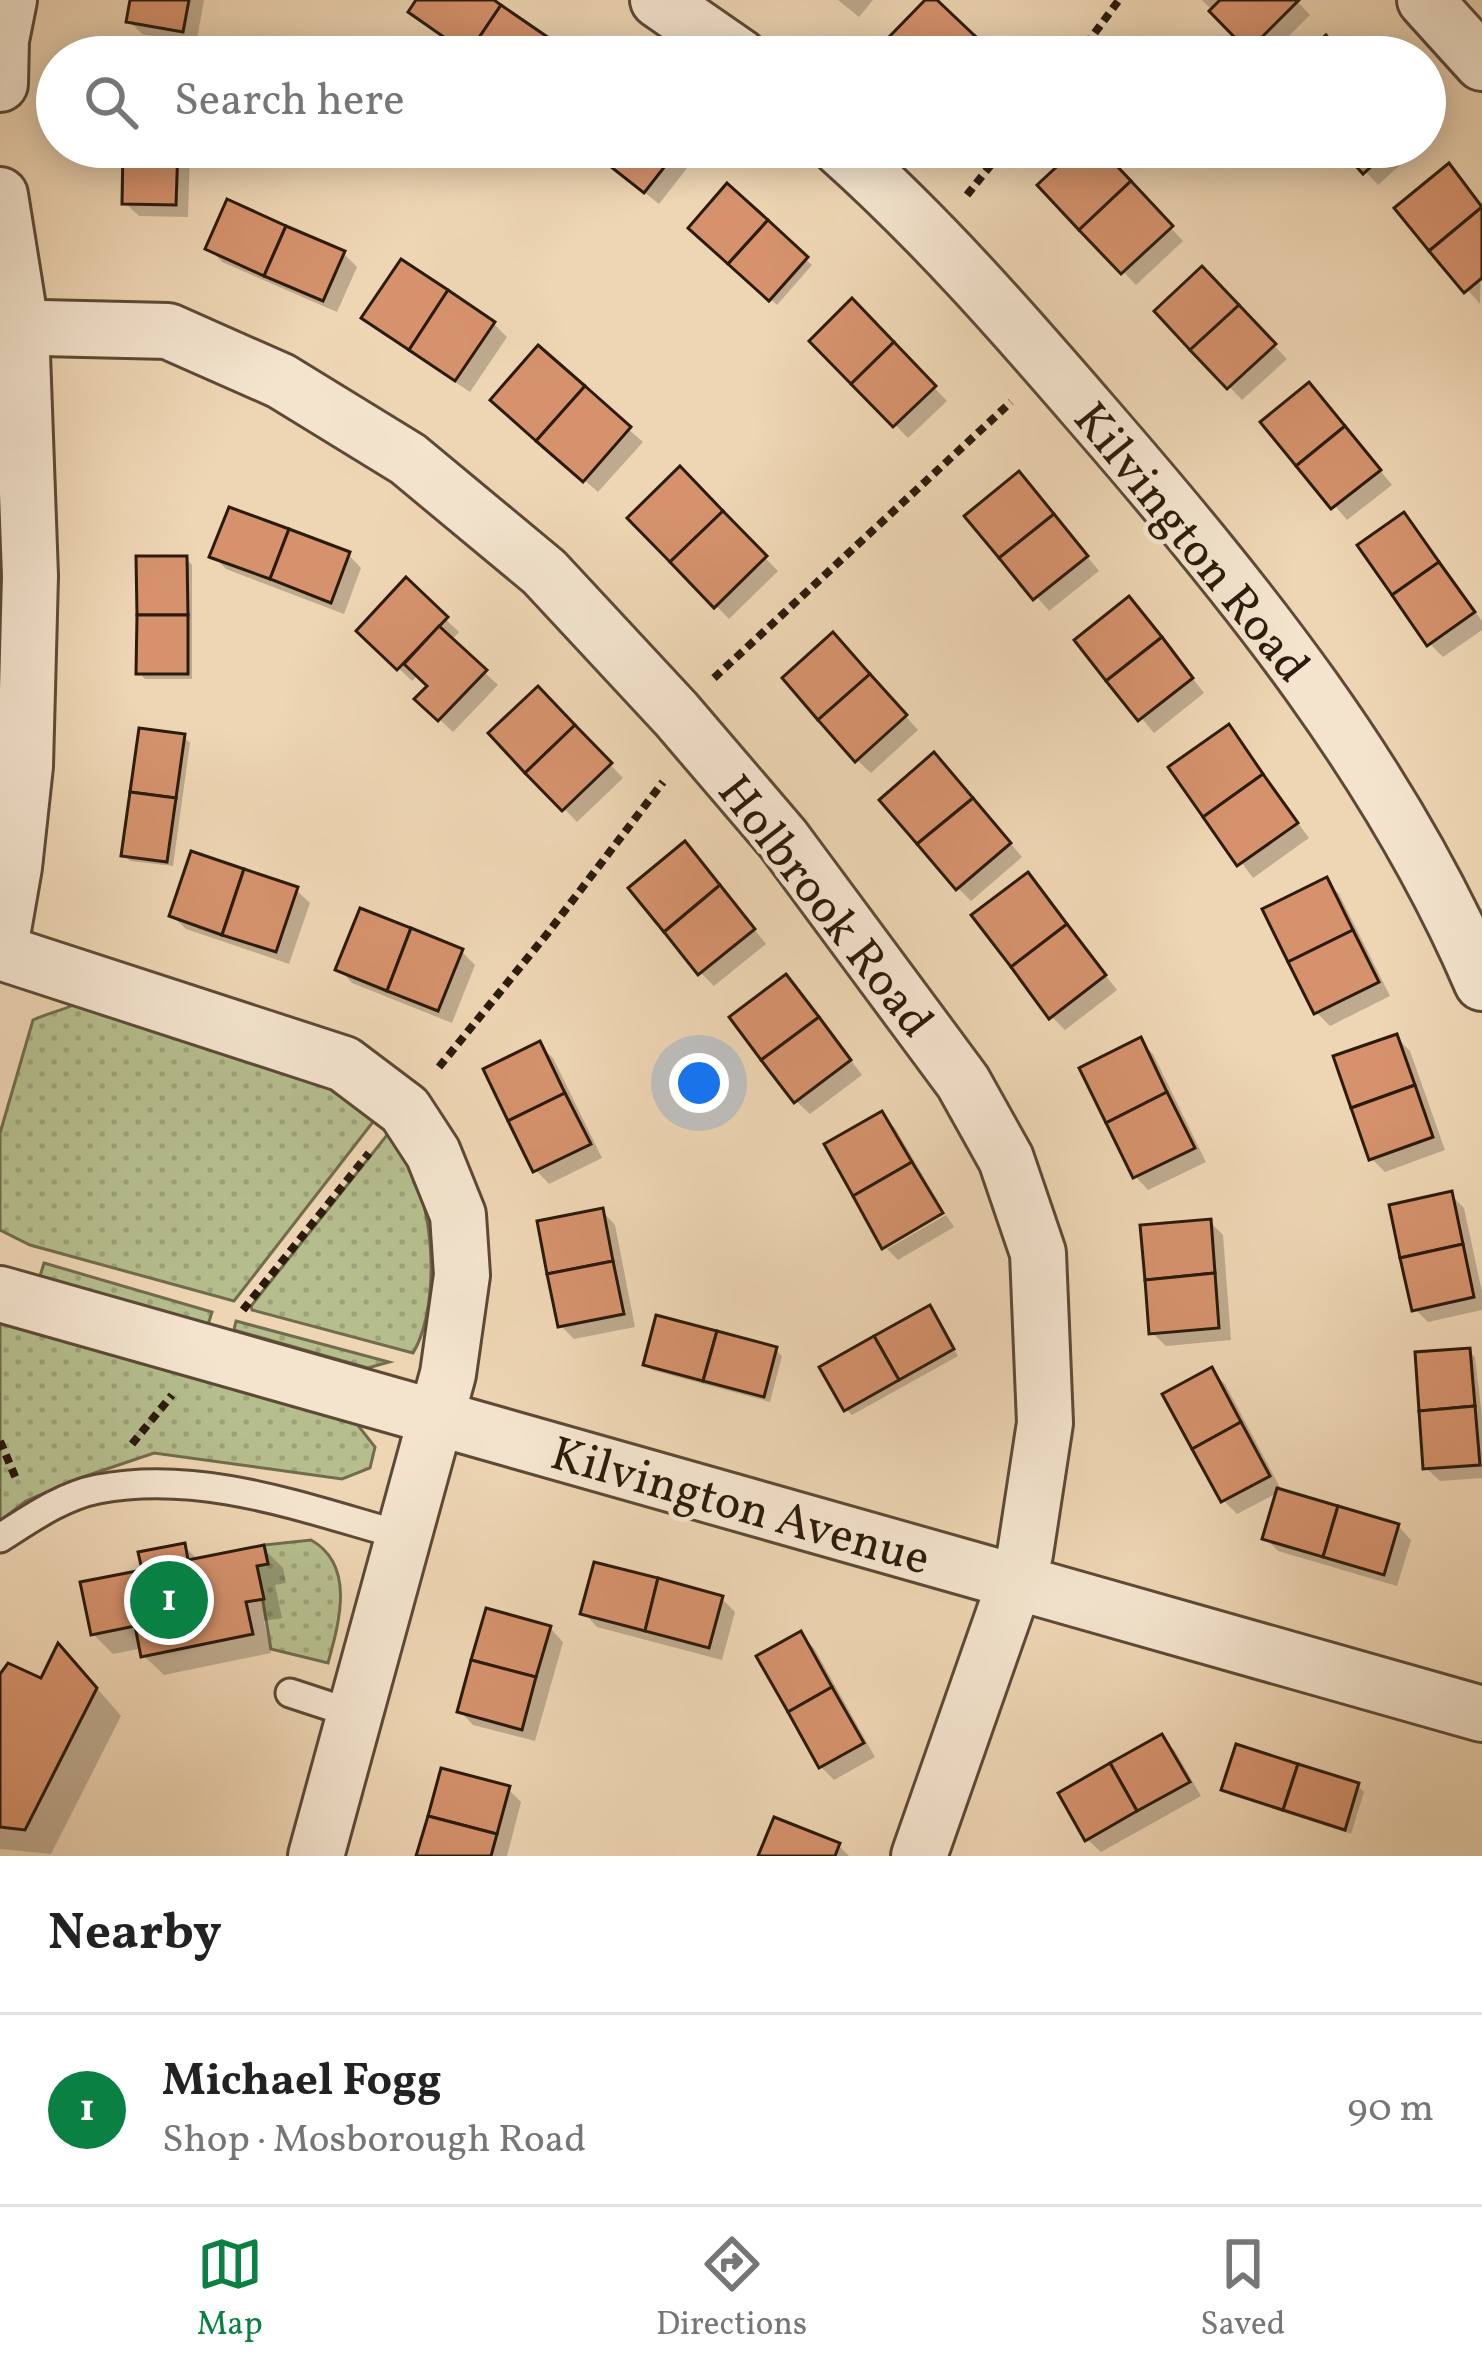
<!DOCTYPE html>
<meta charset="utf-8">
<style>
body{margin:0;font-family:Vollkorn,serif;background:#f6f6f6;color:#222}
.you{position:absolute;left:699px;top:1083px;width:42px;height:42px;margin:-30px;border:9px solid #fff;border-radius:50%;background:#1a73e8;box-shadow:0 0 0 18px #1a73e833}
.badge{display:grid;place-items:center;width:78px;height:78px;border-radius:50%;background:#0b8043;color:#fff;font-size:39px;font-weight:700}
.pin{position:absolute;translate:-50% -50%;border:6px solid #fff;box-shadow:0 3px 12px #0006}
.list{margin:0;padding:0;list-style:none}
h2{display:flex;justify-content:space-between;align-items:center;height:156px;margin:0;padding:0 48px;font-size:51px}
h2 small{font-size:39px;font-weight:400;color:#767676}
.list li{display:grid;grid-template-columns:78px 1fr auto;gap:36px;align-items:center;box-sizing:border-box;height:192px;padding:0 48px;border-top:3px solid #e0e0e0}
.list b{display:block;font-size:45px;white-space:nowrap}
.list p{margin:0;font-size:39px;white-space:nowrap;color:#767676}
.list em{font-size:39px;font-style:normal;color:#767676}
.icon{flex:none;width:66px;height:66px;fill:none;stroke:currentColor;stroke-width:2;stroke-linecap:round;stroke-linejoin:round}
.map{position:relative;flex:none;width:1482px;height:1856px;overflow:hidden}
.search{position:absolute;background:#fff;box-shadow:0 6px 30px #0003;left:36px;right:36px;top:36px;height:132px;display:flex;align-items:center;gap:30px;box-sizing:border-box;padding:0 42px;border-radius:66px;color:#767676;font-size:45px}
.sheet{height:348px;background:#fff}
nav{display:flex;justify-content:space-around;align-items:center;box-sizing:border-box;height:168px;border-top:3px solid #e0e0e0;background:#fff;font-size:33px;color:#767676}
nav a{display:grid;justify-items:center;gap:6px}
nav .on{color:#0b8043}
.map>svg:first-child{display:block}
.grass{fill:url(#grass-dots);stroke:#716c4d;stroke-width:3}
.shadow{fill:#0003}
.building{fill:#d5926d;stroke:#2c1b0c;stroke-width:3}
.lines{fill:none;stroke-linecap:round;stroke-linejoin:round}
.service-casing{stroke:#5c4a36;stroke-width:33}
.minor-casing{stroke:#5c4a36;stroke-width:60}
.path{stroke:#2c1b0c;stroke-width:8;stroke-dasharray:9 6;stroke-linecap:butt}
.service{stroke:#f4e4ce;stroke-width:27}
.minor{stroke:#f4e4ce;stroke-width:54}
.labels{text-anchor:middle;stroke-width:10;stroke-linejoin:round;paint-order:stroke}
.street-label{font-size:48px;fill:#2c1b0c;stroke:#f4e4ce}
</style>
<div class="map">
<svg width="1482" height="1856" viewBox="0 0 1482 1856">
<defs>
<pattern id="grass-dots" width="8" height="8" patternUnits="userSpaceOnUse" patternTransform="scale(3)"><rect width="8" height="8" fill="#b6be8e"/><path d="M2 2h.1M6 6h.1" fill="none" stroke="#9da379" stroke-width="1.8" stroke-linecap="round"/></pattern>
</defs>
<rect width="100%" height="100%" fill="#eed5b3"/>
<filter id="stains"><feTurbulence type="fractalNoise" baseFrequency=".00167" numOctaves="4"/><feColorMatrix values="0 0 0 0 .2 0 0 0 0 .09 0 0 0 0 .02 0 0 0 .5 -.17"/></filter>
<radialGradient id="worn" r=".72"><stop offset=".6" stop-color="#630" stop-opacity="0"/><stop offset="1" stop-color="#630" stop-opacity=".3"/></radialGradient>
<!-- grass -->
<g class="grass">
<path d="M 92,993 L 313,1071 L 376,1118 L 234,1301 L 30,1245 L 0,1230 L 0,1133 L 33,1020 C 55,1010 74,1009 92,993 Z"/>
<path d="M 387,1135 C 435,1174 444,1301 413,1353 L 252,1310 L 251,1306 Z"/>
<path d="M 44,1263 L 212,1312 L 208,1325 L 40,1276 Z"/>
<path d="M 0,1313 L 346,1410 L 375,1447 L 370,1468 L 342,1479 L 154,1453 L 77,1479 L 26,1501 L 0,1521 Z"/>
<path d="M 236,1321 L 389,1362 L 368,1368 L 234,1330 Z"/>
<path d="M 311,1540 C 356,1565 339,1623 328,1663 L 271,1649 L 257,1566 L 268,1563 L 264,1545 Z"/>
</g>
<!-- shadow -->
<g class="shadow">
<path d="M 133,0 L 204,0 L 196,44 L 142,34 L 129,21 Z"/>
<path d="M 420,0 L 489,0 L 567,57 L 472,57 L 412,11 Z"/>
<path d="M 838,0 L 873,0 L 859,17 Z"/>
<path d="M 1202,0 L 1296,0 L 1310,15 L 1268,57 L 1259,57 Z"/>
<path d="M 127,147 L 190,147 L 188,217 L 139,216 L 125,203 Z"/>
<path d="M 587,147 L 683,147 L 695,158 L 659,204 Z"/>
<path d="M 1083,147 L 1095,147 L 1183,241 L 1136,285 L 1041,185 Z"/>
<path d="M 1343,147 L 1420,147 L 1378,185 Z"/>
<path d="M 1449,167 L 1482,204 L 1480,304 L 1398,208 Z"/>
<path d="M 727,188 L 812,265 L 777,305 L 692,227 Z"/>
<path d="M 209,248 L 343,253 L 357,267 L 337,312 L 222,262 Z"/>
<path d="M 1202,271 L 1287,359 L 1242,400 L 1158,311 Z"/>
<path d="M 852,303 L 947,401 L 908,438 L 813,341 Z"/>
<path d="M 365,318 L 494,324 L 507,337 L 470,392 L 378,331 Z"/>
<path d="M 538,350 L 643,442 L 598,492 L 507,413 Z"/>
<path d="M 1322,399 L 1392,485 L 1347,520 L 1265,422 Z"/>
<path d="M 679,470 L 778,571 L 729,619 L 631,518 Z"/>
<path d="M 1032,489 L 1099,571 L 1049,611 L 968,516 Z"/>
<path d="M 1403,516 L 1482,621 L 1482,630 L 1443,657 L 1430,644 Z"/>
<path d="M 348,554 L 361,568 L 344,614 L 226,569 L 213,556 Z"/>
<path d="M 186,559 L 192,565 L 192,679 L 145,679 L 139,673 Z"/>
<path d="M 406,582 L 459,632 L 451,641 L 498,685 L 453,732 L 418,699 L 431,686 L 419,674 L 412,681 L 360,631 Z"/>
<path d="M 1142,613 L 1204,693 L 1154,733 L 1078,641 Z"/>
<path d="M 846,649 L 918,730 L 871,773 L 857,760 Z"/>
<path d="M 538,690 L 623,778 L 577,822 L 492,734 Z"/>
<path d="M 1229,728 L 1309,838 L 1253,878 L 1172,768 Z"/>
<path d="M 184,737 L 190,743 L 173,866 L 130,861 L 124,855 Z"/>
<path d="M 947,769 L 1022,857 L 971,901 L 958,888 Z"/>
<path d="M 698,859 L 766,944 L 714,986 L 701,973 Z"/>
<path d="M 1028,876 L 1117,990 L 1065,1030 L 1052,1017 Z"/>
<path d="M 1326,881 L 1339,894 L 1390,996 L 1330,1026 L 1317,1013 L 1266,911 Z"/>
<path d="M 296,890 L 310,903 L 289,964 L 186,929 L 172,916 Z"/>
<path d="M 462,952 L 475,965 L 452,1023 L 352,983 L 339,969 Z"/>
<path d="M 799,991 L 862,1075 L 810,1114 L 796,1101 Z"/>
<path d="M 1396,1037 L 1410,1051 L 1445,1150 L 1385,1172 L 1372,1159 Z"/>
<path d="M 1140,1041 L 1153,1054 L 1206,1162 L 1148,1190 L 1135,1176 Z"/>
<path d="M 539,1045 L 553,1058 L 602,1158 L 549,1184 L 536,1170 Z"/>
<path d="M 881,1115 L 895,1128 L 943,1210 L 884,1244 Z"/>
<path d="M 1451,1195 L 1464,1208 L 1482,1292 L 1482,1310 L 1428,1322 L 1415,1309 Z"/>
<path d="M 602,1211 L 615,1225 L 635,1327 L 574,1339 L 561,1326 Z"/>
<path d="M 946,1215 L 954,1227 L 898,1260 L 887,1249 Z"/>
<path d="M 1210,1222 L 1223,1235 L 1231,1340 L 1166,1346 L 1152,1333 Z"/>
<path d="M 935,1314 L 958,1356 L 852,1415 L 846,1409 Z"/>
<path d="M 776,1350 L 782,1356 L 770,1402 L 652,1370 L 646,1364 Z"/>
<path d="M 1469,1351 L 1475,1357 L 1482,1417 L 1482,1478 L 1440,1481 L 1426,1468 Z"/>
<path d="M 1211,1371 L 1225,1384 L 1283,1493 L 1398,1526 L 1411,1540 L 1397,1586 L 1278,1551 L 1265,1538 L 1279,1492 L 1237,1514 L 1224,1501 Z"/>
<path d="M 184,1546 L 199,1561 L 263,1548 L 283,1568 L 286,1583 L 275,1585 L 282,1618 L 264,1621 L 271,1653 L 164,1675 L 144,1656 L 143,1648 L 113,1654 L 93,1634 L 146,1572 Z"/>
<path d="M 721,1598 L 735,1612 L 722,1660 L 597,1627 L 584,1613 Z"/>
<path d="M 550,1628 L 563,1642 L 535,1741 L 473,1725 L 460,1711 Z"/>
<path d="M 801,1635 L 814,1648 L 875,1757 L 834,1780 L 821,1767 Z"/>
<path d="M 83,1672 L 121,1716 L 51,1854 L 0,1849 L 0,1679 L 43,1682 Z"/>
<path d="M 1162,1738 L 1175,1751 L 1201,1796 L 1101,1852 L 1087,1839 Z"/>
<path d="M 1358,1786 L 1364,1792 L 1351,1834 L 1230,1795 L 1224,1789 Z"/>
<path d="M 508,1789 L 521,1802 L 507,1856 L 419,1856 Z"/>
<path d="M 838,1845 L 849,1856 L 762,1856 Z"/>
</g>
<!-- building -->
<g class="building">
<path d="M 130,0 L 189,0 L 183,32 L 126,22 Z"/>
<path d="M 416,0 L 494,0 L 501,5 L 468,54 L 408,12 Z"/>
<path d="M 925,0 L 937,0 L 975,36 L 955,57 L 911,57 L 890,36 Z"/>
<path d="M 1220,0 L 1299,0 L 1248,51 L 1209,11 Z"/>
<path d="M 501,5 L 562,47 L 555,57 L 473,57 L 468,54 Z"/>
<path d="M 1326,35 L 1345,57 L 1302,57 Z"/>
<path d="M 975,36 L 997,57 L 955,57 Z"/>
<path d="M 123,147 L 178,147 L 176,205 L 122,204 Z"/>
<path d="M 610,147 L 680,147 L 644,193 L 601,159 Z"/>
<path d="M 1078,147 L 1099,147 L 1131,181 L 1079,230 L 1037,185 Z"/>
<path d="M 1339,147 L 1392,147 L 1363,174 Z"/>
<path d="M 1449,163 L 1482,207 L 1429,251 L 1394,208 Z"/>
<path d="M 1131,181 L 1173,226 L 1121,274 L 1079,230 Z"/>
<path d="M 727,183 L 768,220 L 728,264 L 688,228 Z"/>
<path d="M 227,199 L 286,226 L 264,276 L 205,249 Z"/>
<path d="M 1482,207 L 1482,278 L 1464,293 L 1429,251 Z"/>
<path d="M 768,220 L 808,257 L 769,301 L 728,264 Z"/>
<path d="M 286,226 L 345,251 L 323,301 L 264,276 Z"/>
<path d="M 401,259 L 448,290 L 409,350 L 361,318 Z"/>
<path d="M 1202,266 L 1239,305 L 1190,350 L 1154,311 Z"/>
<path d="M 448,290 L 495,322 L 455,381 L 409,350 Z"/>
<path d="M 852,298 L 894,342 L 851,384 L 809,341 Z"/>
<path d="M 1239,305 L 1276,344 L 1227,389 L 1190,350 Z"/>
<path d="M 894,342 L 936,386 L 893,427 L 851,384 Z"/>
<path d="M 538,345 L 585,386 L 536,441 L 490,400 Z"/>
<path d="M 1309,382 L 1345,426 L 1296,466 L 1260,422 Z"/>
<path d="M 585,386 L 631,427 L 583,482 L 536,441 Z"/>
<path d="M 1345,426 L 1381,470 L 1331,509 L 1296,466 Z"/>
<path d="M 680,466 L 723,511 L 670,562 L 627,518 Z"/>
<path d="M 1019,471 L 1054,514 L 999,558 L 964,516 Z"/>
<path d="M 229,507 L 289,529 L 270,579 L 209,557 Z"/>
<path d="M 723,511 L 767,556 L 714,608 L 670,562 Z"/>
<path d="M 1404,512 L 1439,562 L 1392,595 L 1357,545 Z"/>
<path d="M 1054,514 L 1088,556 L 1033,600 L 999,558 Z"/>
<path d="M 289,529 L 350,552 L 331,603 L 270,579 Z"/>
<path d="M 136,556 L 187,556 L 188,615 L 137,615 Z"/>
<path d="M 1439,562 L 1475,612 L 1427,646 L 1392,595 Z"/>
<path d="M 406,577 L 448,617 L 397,670 L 356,631 Z"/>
<path d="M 1129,596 L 1162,637 L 1106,681 L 1074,640 Z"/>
<path d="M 137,615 L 188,615 L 188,674 L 136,674 Z"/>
<path d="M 439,626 L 487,670 L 438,721 L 414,699 L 427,686 L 404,664 Z"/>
<path d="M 833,632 L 870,674 L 818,720 L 782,678 Z"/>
<path d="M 1162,637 L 1193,678 L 1138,721 L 1106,681 Z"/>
<path d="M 870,674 L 907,715 L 855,762 L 818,720 Z"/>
<path d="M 538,686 L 575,725 L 525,773 L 488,733 Z"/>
<path d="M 1229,724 L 1263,774 L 1203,817 L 1168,767 Z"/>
<path d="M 575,725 L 612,763 L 562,811 L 525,773 Z"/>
<path d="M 139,728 L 185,734 L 176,798 L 130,792 Z"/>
<path d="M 934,752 L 973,798 L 917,844 L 879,800 Z"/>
<path d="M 1263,774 L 1298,823 L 1237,866 L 1203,817 Z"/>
<path d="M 130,792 L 176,798 L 167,862 L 121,856 Z"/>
<path d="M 973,798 L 1011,843 L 956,890 L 917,844 Z"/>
<path d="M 685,841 L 720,885 L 664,932 L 628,888 Z"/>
<path d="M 191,851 L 244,869 L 222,935 L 169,916 Z"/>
<path d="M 244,869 L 298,887 L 276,952 L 222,935 Z"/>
<path d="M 1028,872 L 1067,924 L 1011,967 L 971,915 Z"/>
<path d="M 1327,877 L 1353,930 L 1288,962 L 1262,909 Z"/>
<path d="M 720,885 L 755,929 L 698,975 L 664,932 Z"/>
<path d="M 360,908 L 411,928 L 387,991 L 335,970 Z"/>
<path d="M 1067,924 L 1106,975 L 1049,1019 L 1011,967 Z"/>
<path d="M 411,928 L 463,949 L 438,1011 L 387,991 Z"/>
<path d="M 1353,930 L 1379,982 L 1314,1014 L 1288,962 Z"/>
<path d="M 786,974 L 819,1017 L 761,1060 L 729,1017 Z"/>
<path d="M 819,1017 L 851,1060 L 794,1103 L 761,1060 Z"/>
<path d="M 1397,1034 L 1415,1085 L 1351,1108 L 1333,1056 Z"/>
<path d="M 1141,1037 L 1167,1092 L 1106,1123 L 1079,1068 Z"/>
<path d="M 540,1041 L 565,1093 L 508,1121 L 483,1069 Z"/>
<path d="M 1415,1085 L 1433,1137 L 1369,1160 L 1351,1108 Z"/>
<path d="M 1167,1092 L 1195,1148 L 1133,1178 L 1106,1123 Z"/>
<path d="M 565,1093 L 591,1144 L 533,1172 L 508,1121 Z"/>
<path d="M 882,1111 L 912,1162 L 853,1196 L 824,1144 Z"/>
<path d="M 912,1162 L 943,1213 L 882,1249 L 853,1196 Z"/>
<path d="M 1452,1191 L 1463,1244 L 1400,1258 L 1389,1205 Z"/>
<path d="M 603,1208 L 613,1261 L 547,1274 L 537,1221 Z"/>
<path d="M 1211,1219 L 1215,1273 L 1145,1280 L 1140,1225 Z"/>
<path d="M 1463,1244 L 1474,1297 L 1412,1311 L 1400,1258 Z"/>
<path d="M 613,1261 L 624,1314 L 558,1327 L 547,1274 Z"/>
<path d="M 1215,1273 L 1219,1328 L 1149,1334 L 1145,1280 Z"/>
<path d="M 930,1305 L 954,1349 L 899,1380 L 874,1336 Z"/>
<path d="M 656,1315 L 717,1331 L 703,1381 L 643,1365 Z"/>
<path d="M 717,1331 L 777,1347 L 764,1397 L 703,1381 Z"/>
<path d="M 874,1336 L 899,1380 L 844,1411 L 819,1367 Z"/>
<path d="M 1470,1348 L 1475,1406 L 1419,1411 L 1415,1352 Z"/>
<path d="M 1212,1367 L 1241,1422 L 1192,1449 L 1162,1394 Z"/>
<path d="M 1475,1406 L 1480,1465 L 1423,1469 L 1419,1411 Z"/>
<path d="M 1241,1422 L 1270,1476 L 1221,1502 L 1192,1449 Z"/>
<path d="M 1277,1488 L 1338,1506 L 1323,1557 L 1262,1539 Z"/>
<path d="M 1338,1506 L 1399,1524 L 1384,1575 L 1323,1557 Z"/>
<path d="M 185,1543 L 188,1560 L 264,1545 L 268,1564 L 257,1566 L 264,1599 L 246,1602 L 253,1634 L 141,1657 L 135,1626 L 91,1635 L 80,1582 L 142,1570 L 138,1552 Z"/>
<path d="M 594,1562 L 658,1578 L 645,1631 L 580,1614 Z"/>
<path d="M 658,1578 L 723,1596 L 709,1648 L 645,1631 Z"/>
<path d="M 486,1608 L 551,1626 L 536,1677 L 471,1660 Z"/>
<path d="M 801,1631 L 832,1687 L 788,1712 L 756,1656 Z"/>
<path d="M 58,1643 L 97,1688 L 25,1830 L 0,1827 L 0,1674 L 8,1663 L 41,1678 Z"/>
<path d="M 471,1660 L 536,1677 L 522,1730 L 457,1712 Z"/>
<path d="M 832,1687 L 864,1743 L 819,1768 L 788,1712 Z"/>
<path d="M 1162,1734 L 1190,1782 L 1137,1811 L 1110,1763 Z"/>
<path d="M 1236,1744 L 1298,1764 L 1283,1810 L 1221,1790 Z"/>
<path d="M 1110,1763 L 1137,1811 L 1085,1841 L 1058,1793 Z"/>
<path d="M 1298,1764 L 1359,1783 L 1345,1830 L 1283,1810 Z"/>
<path d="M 441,1768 L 510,1786 L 497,1834 L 428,1816 Z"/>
<path d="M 428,1816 L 497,1834 L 491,1856 L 416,1856 Z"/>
<path d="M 774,1817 L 840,1843 L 835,1856 L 758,1856 Z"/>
</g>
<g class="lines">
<defs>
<g id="service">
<path d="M 0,1538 C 30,1519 62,1496 98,1489 C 202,1469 306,1509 404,1536"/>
<path d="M 290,1693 L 357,1715"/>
</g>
<g id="minor">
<path d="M 658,0 L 740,57"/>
<path d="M 1425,0 L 1482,63"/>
<path d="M 0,84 L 1,40 L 9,0"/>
<path d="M 839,147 C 932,230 1015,325 1096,419 C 1246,592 1392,772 1482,983"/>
<path d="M 0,195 L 21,326 L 30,576 L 25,766 L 14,867 L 0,947"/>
<path d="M 0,327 L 168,331 L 281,381 L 408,459 L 544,572 L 676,714 L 783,839 L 963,1082 L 1006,1159 L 1038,1253 L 1045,1423 L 1025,1554 L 919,1856"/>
<path d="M 0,952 L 344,1064 L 405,1110 L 433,1153 L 458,1215 L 462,1275 L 448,1374 L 316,1856"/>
<path d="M 0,1294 L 1482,1714"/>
</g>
</defs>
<!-- service casing -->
<use href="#service" class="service-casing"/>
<!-- minor casing -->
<use href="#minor" class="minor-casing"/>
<!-- path -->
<g class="path">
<path d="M 1077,57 L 1119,0"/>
<path d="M 967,195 L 1005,147"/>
<path d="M 714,678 L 1011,402"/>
<path d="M 439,1067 L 547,934 L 663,782"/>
<path d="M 243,1310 L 369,1153"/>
<path d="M 0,1441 L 17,1481"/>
<path d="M 132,1444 L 172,1395"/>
</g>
<!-- service -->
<use href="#service" class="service"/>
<!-- minor -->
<use href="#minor" class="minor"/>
</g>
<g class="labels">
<!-- street labels -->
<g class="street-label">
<text transform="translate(1193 541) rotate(51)" y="17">Kilvington Road</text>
<text transform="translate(827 905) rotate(52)" y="17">Holbrook Road</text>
<text transform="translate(741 1504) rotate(16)" y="17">Kilvington Avenue</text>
</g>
</g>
<rect width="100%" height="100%" filter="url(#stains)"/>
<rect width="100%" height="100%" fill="url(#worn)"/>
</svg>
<div class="you"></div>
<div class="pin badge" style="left:169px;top:1600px">1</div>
<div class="search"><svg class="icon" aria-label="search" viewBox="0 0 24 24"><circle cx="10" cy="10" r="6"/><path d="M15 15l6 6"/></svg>Search here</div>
</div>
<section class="sheet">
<h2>Nearby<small></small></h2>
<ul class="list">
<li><span class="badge">1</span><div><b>Michael Fogg</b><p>Shop · Mosborough Road</p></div><em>90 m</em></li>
</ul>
</section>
<nav>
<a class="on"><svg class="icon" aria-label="map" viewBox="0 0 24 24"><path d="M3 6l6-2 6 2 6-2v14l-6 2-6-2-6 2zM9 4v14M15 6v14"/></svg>Map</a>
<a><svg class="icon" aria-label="directions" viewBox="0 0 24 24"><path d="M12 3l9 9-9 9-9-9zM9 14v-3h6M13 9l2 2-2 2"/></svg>Directions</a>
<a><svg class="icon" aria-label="saved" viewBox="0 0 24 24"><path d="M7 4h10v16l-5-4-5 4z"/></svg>Saved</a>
</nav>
